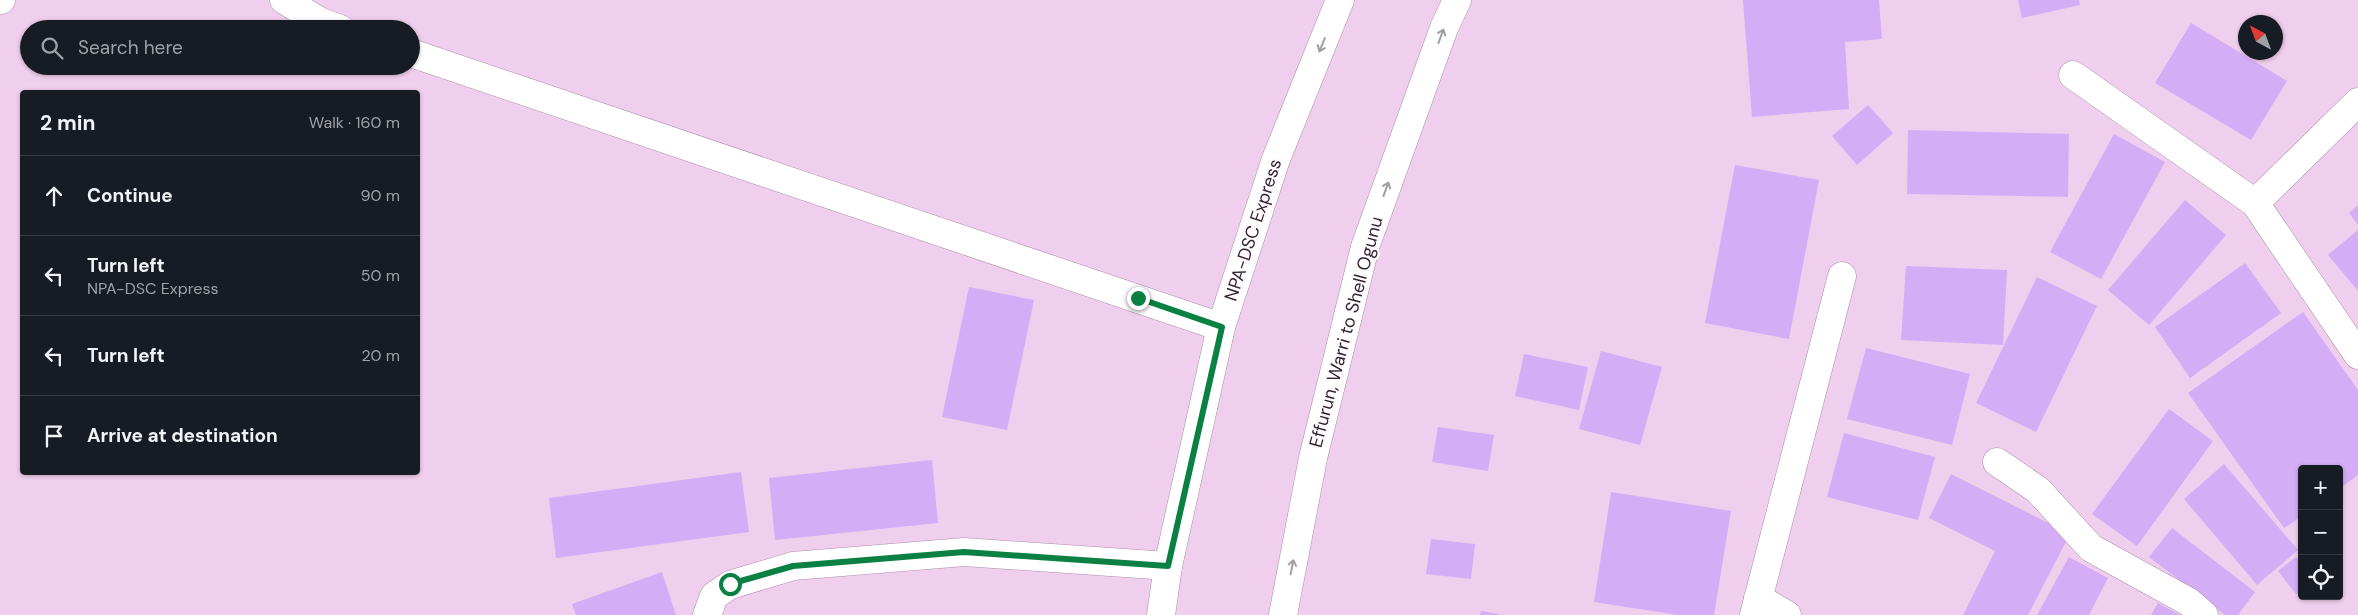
<!DOCTYPE html>
<meta charset="utf-8">
<style>
body{margin:0;font-family:"DM Sans",sans-serif;background:#20242c;color:#f1f3f6}
.controls{position:absolute;right:15px;bottom:15px;display:grid;overflow:hidden;border-radius:5px;box-shadow:0 1px 4px #0004}
.controls button{width:45px;height:45px;display:grid;place-items:center;padding:0;border:0;border-bottom:1px solid #363941;background:#171b24;color:#f1f3f6;font:25px sans-serif}
.compass{position:absolute;left:2238px;top:15px;width:45px;height:45px;border-radius:50%;background:#171b24;box-shadow:0 1px 4px #0004;rotate:319deg}
.stop{position:absolute;width:15px;height:15px;margin:-11px;border:4px solid #0b8043;border-radius:50%;background:#fff}
.stop.end{background:#0b8043;border-color:#fff;box-shadow:0 1px 5px #0008}
.list{margin:0;padding:0;list-style:none}
h2{display:flex;justify-content:space-between;align-items:center;height:65px;margin:0;padding:0 20px;font-size:21px}
h2 small{font-size:16px;font-weight:400;color:#9ea1a6}
.list li{display:grid;grid-template-columns:32px 1fr auto;gap:15px;align-items:center;box-sizing:border-box;height:80px;padding:0 20px;border-top:1px solid #363941}
.list b{display:block;font-size:19px;white-space:nowrap}
.list p{margin:0;font-size:16px;white-space:nowrap;color:#9ea1a6}
.list em{font-size:16px;font-style:normal;color:#9ea1a6}
.icon{flex:none;width:28px;height:28px;fill:none;stroke:currentColor;stroke-width:2;stroke-linecap:round;stroke-linejoin:round}
.map{position:relative;flex:none;width:2358px;height:615px;overflow:hidden}
.search{position:absolute;background:#171b24;box-shadow:0 1px 4px #0004;left:20px;top:20px;width:400px;height:55px;display:flex;align-items:center;gap:12px;box-sizing:border-box;padding:0 18px;border-radius:28px;color:#9ea1a6;font-size:19px}
.panel{position:absolute;background:#171b24;box-shadow:0 1px 4px #0004;left:20px;top:90px;width:400px;height:385px;border-radius:5px}
.map>svg:first-child{display:block}
.building{fill:#d5adf7}
.lines{fill:none;stroke-linecap:round;stroke-linejoin:round}
.minor-casing{stroke:#ad8eab;stroke-width:29}
.major-casing{stroke:#ad8eab;stroke-width:29}
.minor{stroke:#fff;stroke-width:28}
.major{stroke:#fff;stroke-width:28}
.oneway{stroke:#a39da2}
.route{stroke:#0b8043;stroke-width:6}
.labels{text-anchor:middle;stroke-width:4.5;stroke-linejoin:round;paint-order:stroke}
.street-label{font-size:18px;fill:#322531;stroke:#fefafd}
</style>
<div class="map">
<svg width="2358" height="615" viewBox="0 0 2358 615">
<rect width="100%" height="100%" fill="#f0ceed"/>
<!-- building -->
<g class="building">
<path d="M 1743,0 L 1879,0 L 1882,39 L 1845,42 L 1849,109 L 1752,117 Z"/>
<path d="M 2018,0 L 2079,0 L 2080,5 L 2022,18 Z"/>
<path d="M 2191,23 L 2287,81 L 2251,140 L 2155,83 Z"/>
<path d="M 1868,105 L 1893,133 L 1857,165 L 1832,136 Z"/>
<path d="M 1908,130 L 2069,134 L 2068,197 L 1907,194 Z"/>
<path d="M 2114,134 L 2165,162 L 2101,279 L 2050,252 Z"/>
<path d="M 1735,165 L 1819,180 L 1789,339 L 1705,323 Z"/>
<path d="M 2185,200 L 2226,235 L 2149,325 L 2108,290 Z"/>
<path d="M 2358,205 L 2358,225 L 2349,213 Z"/>
<path d="M 2358,230 L 2358,291 L 2328,255 Z"/>
<path d="M 2245,263 L 2281,313 L 2190,378 L 2155,327 Z"/>
<path d="M 1906,266 L 2007,270 L 2003,345 L 1901,340 Z"/>
<path d="M 2037,277 L 2097,306 L 2036,432 L 1976,403 Z"/>
<path d="M 969,287 L 1034,300 L 1007,430 L 942,417 Z"/>
<path d="M 2303,312 L 2358,390 L 2358,475 L 2339,489 L 2339,469 L 2302,469 L 2302,516 L 2284,528 L 2188,393 Z"/>
<path d="M 1866,348 L 1970,374 L 1952,445 L 1847,419 Z"/>
<path d="M 1601,351 L 1662,367 L 1640,445 L 1579,429 Z"/>
<path d="M 1524,354 L 1588,367 L 1579,410 L 1515,396 Z"/>
<path d="M 2169,409 L 2213,441 L 2137,546 L 2092,514 Z"/>
<path d="M 1438,427 L 1494,435 L 1488,471 L 1432,462 Z"/>
<path d="M 1844,433 L 1935,457 L 1918,520 L 1827,497 Z"/>
<path d="M 932,460 L 938,523 L 775,540 L 769,478 Z"/>
<path d="M 2224,464 L 2298,550 L 2257,585 L 2184,499 Z"/>
<path d="M 741,472 L 749,532 L 556,558 L 549,498 Z"/>
<path d="M 1951,474 L 2070,534 L 2028,615 L 1963,615 L 1995,551 L 1929,518 Z"/>
<path d="M 1611,492 L 1731,511 L 1714,615 L 1678,615 L 1594,602 Z"/>
<path d="M 2172,528 L 2255,592 L 2238,615 L 2225,615 L 2149,557 Z"/>
<path d="M 1431,539 L 1475,544 L 1471,579 L 1426,574 Z"/>
<path d="M 2069,557 L 2108,578 L 2089,615 L 2037,615 Z"/>
<path d="M 2296,557 L 2302,564 L 2302,590 L 2296,594 L 2278,571 Z"/>
<path d="M 662,572 L 676,615 L 576,615 L 572,604 Z"/>
<path d="M 2158,603 L 2180,615 L 2151,615 Z"/>
<path d="M 1481,611 L 1499,614 L 1499,615 L 1480,615 Z"/>
</g>
<g class="lines">
<defs>
<g id="minor">
<path d="M 0,0 L 1,0"/>
<path d="M 284,0 L 321,22 L 340,29"/>
<path d="M 411,53 L 1221,327"/>
<path d="M 2073,75 L 2255,203 L 2358,355"/>
<path d="M 2255,203 L 2358,102"/>
<path d="M 1997,462 L 2038,490 L 2091,548 L 2189,602 L 2204,615"/>
<path d="M 1758,598 L 1787,615"/>
<path d="M 707,615 L 714,596 L 730,585 L 793,566 L 964,552 L 1168,566"/>
<path d="M 1754,615 L 1842,276"/>
</g>
<g id="major">
<path d="M 1161,615 L 1168,566 L 1221,327 L 1276,159 L 1340,0"/>
<path d="M 1283,615 L 1313,458 L 1365,247 L 1444,28 L 1457,0"/>
</g>
</defs>
<!-- minor casing -->
<use href="#minor" class="minor-casing"/>
<!-- major casing -->
<use href="#major" class="major-casing"/>
<!-- minor -->
<use href="#minor" class="minor"/>
<!-- major -->
<use href="#major" class="major"/>
</g>
<!-- one-way arrows -->
<defs><path id="oneway-shaft" d="M-6 0H5M1.5-3L5.5 0L1.5 3" fill="none" stroke-width="1.6" stroke-linecap="round" stroke-linejoin="round" transform="scale(1.25)"/></defs>
<g class="oneway">
<use href="#oneway-shaft" transform="translate(1441 36) rotate(-70)"/>
<use href="#oneway-shaft" transform="translate(1322 45) rotate(112)"/>
<use href="#oneway-shaft" transform="translate(1386 189) rotate(-70)"/>
<use href="#oneway-shaft" transform="translate(1292 567) rotate(-79)"/>
</g>
<g class="lines">
<!-- route -->
<path class="route" d="M 730,584 L 793,566 L 964,552 L 1168,566 L 1222,327 L 1138,298"/>
</g>
<g class="labels">
<!-- street labels -->
<g class="street-label">
<text transform="translate(1253 230) rotate(-72)" y="6">NPA-DSC Express</text>
<text transform="translate(1346 332) rotate(-75)" y="6">Effurun, Warri to Shell Ogunu</text>
</g>
</g>
</svg>
<div class="controls">
<button>+</button>
<button>−</button>
<button><svg class="icon" aria-label="locate" viewBox="0 0 24 24"><circle cx="12" cy="12" r="6"/><path d="M12 2v4M12 18v4M2 12h4M18 12h4"/></svg></button>
</div>
<svg class="compass" viewBox="-18 -18 36 36"><path d="M0-13l5 13h-10z" fill="#e53935"/><path d="M0 13l5-13h-10z" fill="#9ea1a6"/></svg>
<div class="stop" style="left:730px;top:584px"></div>
<div class="stop end" style="left:1138px;top:298px"></div>
<div class="search"><svg class="icon" aria-label="search" viewBox="0 0 24 24"><circle cx="10" cy="10" r="6"/><path d="M15 15l6 6"/></svg>Search here</div>
<section class="panel">
<h2>2 min<small>Walk · 160 m</small></h2>
<ul class="list">
<li><svg class="icon" aria-label="ahead" viewBox="0 0 24 24"><path d="M12 20V5M6 11l6-6 6 6"/></svg><div><b>Continue</b></div><em>90 m</em></li>
<li><svg class="icon" aria-label="left" viewBox="0 0 24 24"><path d="M17 20v-9H6M10 6l-5 5 5 5"/></svg><div><b>Turn left</b><p>NPA-DSC Express</p></div><em>50 m</em></li>
<li><svg class="icon" aria-label="left" viewBox="0 0 24 24"><path d="M17 20v-9H6M10 6l-5 5 5 5"/></svg><div><b>Turn left</b></div><em>20 m</em></li>
<li><svg class="icon" aria-label="arrive" viewBox="0 0 24 24"><path d="M6 21V4h12l-3 4 3 4H6"/></svg><div><b>Arrive at destination</b></div></li>
</ul>
</section>
</div>
